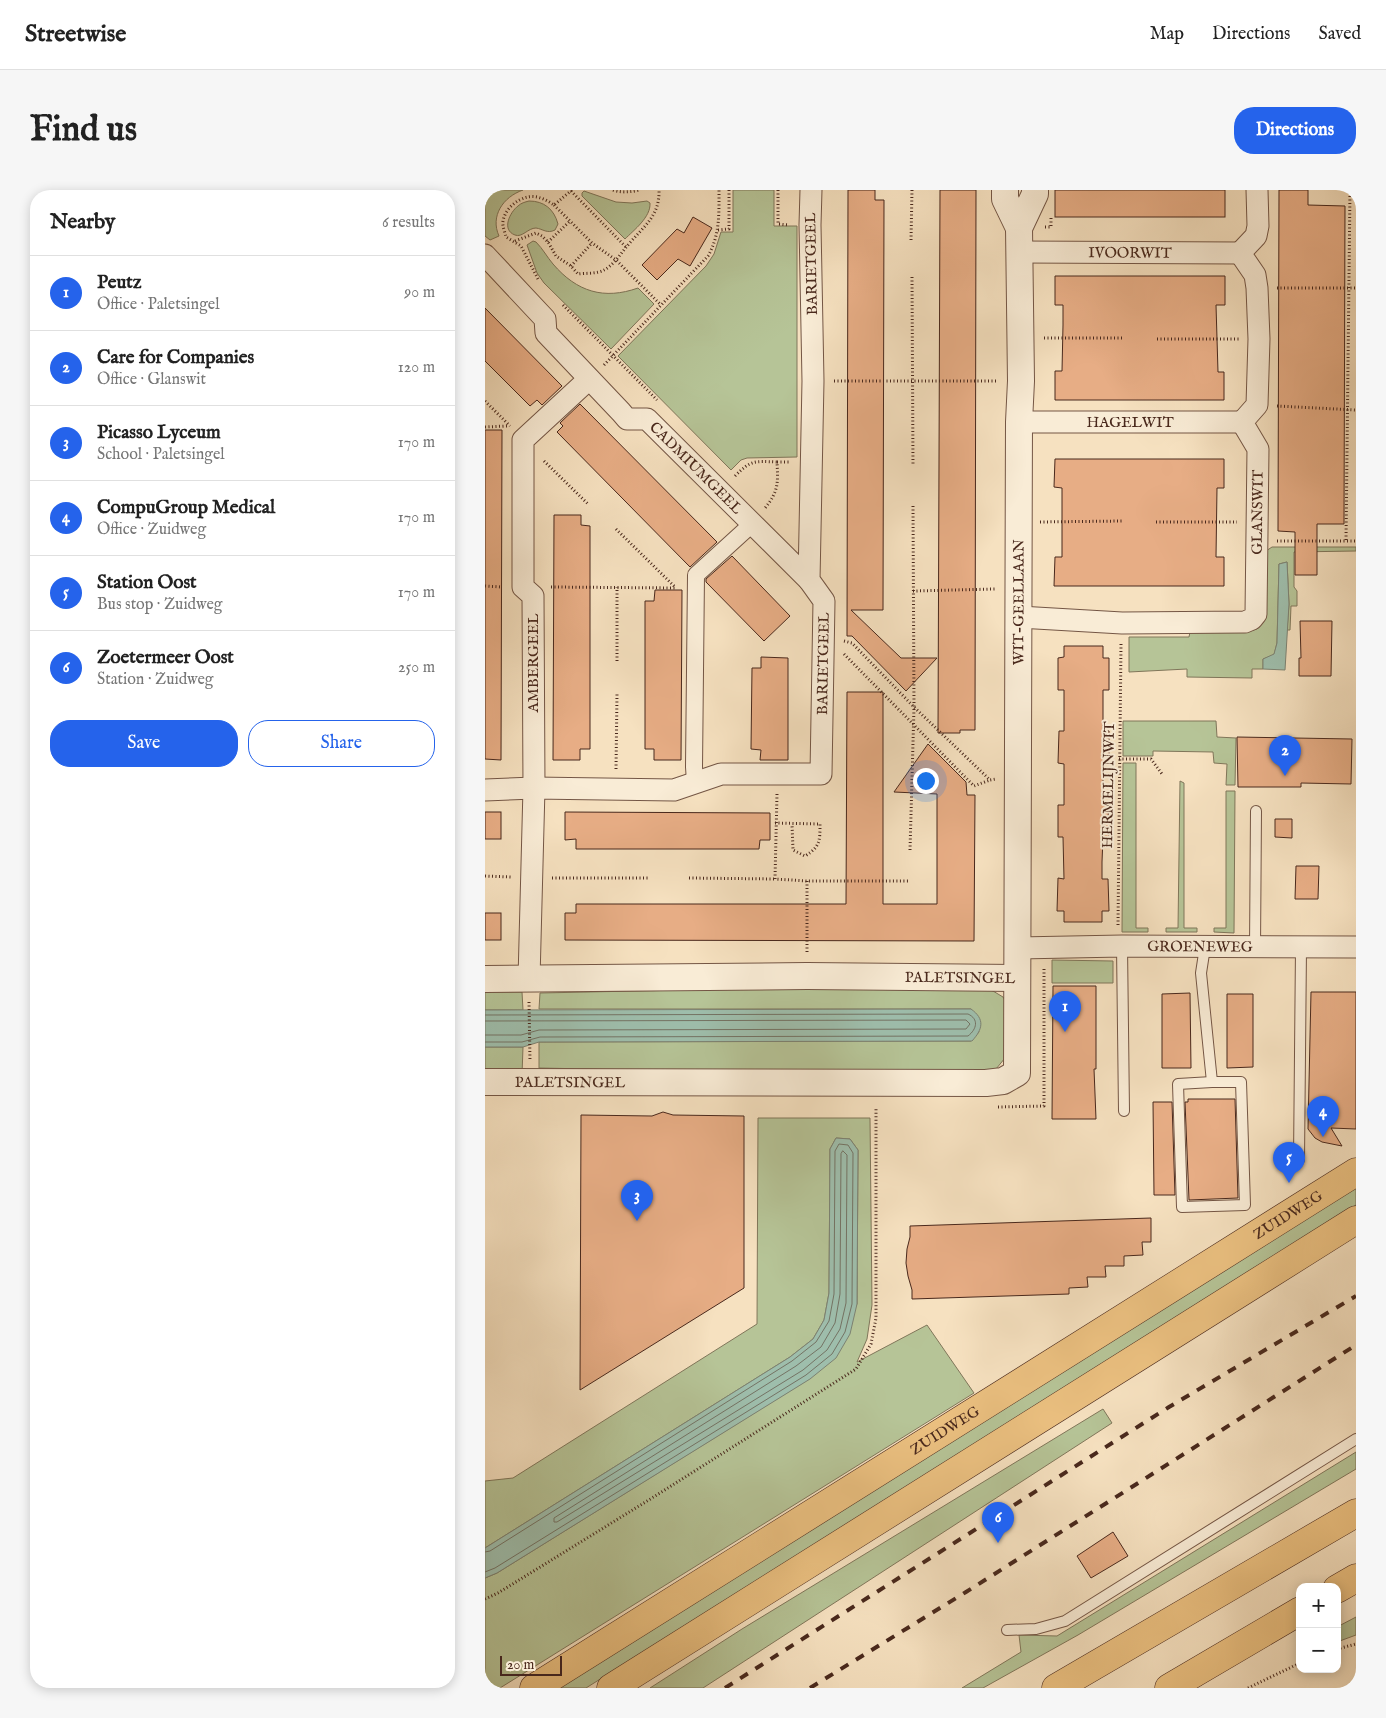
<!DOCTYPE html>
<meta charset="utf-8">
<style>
body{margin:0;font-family:"IM FELL English",serif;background:#f6f6f6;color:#222}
.controls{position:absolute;right:15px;bottom:15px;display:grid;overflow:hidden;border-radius:10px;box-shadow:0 2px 12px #0003}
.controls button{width:45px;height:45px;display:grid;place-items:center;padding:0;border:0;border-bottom:1px solid #e0e0e0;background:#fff;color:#222;font:25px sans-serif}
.scale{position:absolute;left:15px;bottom:12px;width:62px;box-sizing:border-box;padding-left:5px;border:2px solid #49281c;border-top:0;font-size:14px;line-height:18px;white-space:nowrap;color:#49281c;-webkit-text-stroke:4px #f9ecd6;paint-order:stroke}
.you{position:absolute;left:440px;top:590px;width:18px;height:18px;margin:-12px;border:4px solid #fff;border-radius:50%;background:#1a73e8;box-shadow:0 0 0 8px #1a73e833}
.badge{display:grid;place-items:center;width:32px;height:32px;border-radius:50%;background:#2563eb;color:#fff;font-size:16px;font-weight:700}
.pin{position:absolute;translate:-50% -41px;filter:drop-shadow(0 1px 2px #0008)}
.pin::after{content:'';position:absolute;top:26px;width:18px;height:15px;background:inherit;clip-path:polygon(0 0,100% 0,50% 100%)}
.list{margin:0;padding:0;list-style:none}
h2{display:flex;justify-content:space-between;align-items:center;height:65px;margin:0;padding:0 20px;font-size:21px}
h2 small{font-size:16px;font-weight:400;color:#767676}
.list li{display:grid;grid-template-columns:32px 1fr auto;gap:15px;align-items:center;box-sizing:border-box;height:75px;padding:0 20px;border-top:1px solid #e0e0e0}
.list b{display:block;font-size:19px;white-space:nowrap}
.list p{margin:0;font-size:16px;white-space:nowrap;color:#767676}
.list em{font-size:16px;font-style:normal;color:#767676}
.actions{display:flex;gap:10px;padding:15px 20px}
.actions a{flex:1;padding:11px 0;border:1px solid #2563eb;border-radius:20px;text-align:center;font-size:18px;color:#2563eb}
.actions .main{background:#2563eb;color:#fff}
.map{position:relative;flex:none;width:871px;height:1498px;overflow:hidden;border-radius:20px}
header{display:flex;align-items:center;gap:30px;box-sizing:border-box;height:70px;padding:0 25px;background:#fff;border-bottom:1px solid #e0e0e0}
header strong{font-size:24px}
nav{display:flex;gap:28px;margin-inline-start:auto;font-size:18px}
.intro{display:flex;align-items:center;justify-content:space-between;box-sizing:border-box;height:120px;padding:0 30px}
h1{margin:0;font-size:35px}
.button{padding:12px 22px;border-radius:20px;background:#2563eb;color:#fff;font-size:18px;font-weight:700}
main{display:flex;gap:30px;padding:0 30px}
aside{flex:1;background:#fff;border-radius:20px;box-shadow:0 2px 12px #0003}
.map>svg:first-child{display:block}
.green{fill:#b6c497;stroke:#80765a}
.water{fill:#9ebeac;stroke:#7c8272}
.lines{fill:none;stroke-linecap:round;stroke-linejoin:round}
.shore{stroke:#747364;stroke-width:1}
.building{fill:#e7ad85;stroke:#49281c}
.service-casing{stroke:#745645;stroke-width:12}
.pedestrian-casing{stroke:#745645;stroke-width:18}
.minor-casing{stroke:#745645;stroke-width:23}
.tertiary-casing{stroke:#745645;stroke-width:28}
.primary-casing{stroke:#49281c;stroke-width:29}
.motorway-casing{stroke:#49281c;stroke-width:29}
.path{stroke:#49281c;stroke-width:3;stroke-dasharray:1 2.5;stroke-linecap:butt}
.service{stroke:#f9ecd6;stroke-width:10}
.pedestrian{stroke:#f9ecd6;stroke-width:16}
.minor{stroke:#f9ecd6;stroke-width:21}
.tertiary{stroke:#f9ecd6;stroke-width:26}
.primary{stroke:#ebc080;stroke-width:28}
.motorway{stroke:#ebc080;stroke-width:28}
.rail{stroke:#49281c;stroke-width:4;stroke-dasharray:9 9;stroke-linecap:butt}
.labels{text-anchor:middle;stroke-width:4;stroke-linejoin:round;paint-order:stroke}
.street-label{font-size:15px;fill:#49281c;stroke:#f9ecd6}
</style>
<header>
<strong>Streetwise</strong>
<nav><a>Map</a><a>Directions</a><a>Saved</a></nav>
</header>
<div class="intro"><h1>Find us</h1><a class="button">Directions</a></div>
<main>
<aside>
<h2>Nearby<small>6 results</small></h2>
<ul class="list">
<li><span class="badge">1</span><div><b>Peutz</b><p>Office · Paletsingel</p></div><em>90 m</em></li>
<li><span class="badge">2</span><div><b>Care for Companies</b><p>Office · Glanswit</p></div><em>120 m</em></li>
<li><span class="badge">3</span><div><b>Picasso Lyceum</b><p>School · Paletsingel</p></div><em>170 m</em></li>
<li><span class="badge">4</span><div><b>CompuGroup Medical</b><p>Office · Zuidweg</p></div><em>170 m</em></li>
<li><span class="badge">5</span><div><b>Station Oost</b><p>Bus stop · Zuidweg</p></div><em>170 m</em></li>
<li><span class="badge">6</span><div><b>Zoetermeer Oost</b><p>Station · Zuidweg</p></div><em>250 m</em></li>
</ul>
<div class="actions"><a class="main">Save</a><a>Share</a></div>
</aside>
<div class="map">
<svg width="871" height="1498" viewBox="0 0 871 1498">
<rect width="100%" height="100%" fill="#f6e1c0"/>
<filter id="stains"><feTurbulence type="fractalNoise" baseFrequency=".004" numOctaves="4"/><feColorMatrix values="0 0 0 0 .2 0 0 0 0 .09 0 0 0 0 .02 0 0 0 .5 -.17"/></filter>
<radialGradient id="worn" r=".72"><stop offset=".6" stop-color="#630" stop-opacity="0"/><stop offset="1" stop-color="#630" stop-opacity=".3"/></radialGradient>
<!-- green -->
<g class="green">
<path d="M 0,0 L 38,0 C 18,7 5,26 14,46 L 5,50 L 0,46 Z"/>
<path d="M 248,0 L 289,0 L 289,36 L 312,36 L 312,267 L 262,268 L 256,270 L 246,280 L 133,166 L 221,76 L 229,64 L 236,42 L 248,42 Z"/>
<path d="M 99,1 L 131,12 L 147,13 L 162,11 L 165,13 C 166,27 149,40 140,49 L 97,6 L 97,3 Z"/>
<path d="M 44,11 C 59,11 69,19 73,34 L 70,40 C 62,44 58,39 51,38 C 43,38 37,48 30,45 C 16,40 25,22 33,16 C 36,13 40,12 44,11 Z"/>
<path d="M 48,51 L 51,52 C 58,59 62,67 68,74 C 92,102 119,110 153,98 L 169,114 L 126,159 L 59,93 L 52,83 L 42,55 Z"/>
<path d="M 787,357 L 871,357 L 871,361 L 809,362 L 809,397 L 812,401 L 812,416 L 806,416 L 805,440 L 802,440 L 804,414 L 802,372 L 794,374 L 792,453 L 789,465 L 778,469 L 778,479 L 767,479 L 767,488 L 702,487 L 702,479 L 644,482 L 644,447 L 704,447 L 705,442 L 765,441 L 772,439 L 778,433 L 781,361 Z"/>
<path d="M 638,531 L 731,531 L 732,547 L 751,548 L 750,595 L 741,595 L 742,574 L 729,573 L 728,562 L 668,561 L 668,566 L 638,566 Z"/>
<path d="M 638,573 L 651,573 L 651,738 L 663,738 L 663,742 L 637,742 Z"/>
<path d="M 695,591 L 699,593 L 699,738 L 712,738 L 712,742 L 681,742 L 681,738 L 693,738 Z"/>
<path d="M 741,601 L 750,601 L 749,743 L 729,742 L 729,738 L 741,738 Z"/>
<path d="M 567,770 L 628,771 L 628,793 L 567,793 Z"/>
<path d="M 486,794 L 508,801 L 518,807 L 523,815 L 520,868 L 511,879 L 499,884 L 356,884 L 54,878 L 54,852 L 486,851 L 494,842 L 486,819 L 54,819 L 55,803 Z"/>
<path d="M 0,802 L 37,802 L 38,820 L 0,820 Z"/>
<path d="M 0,857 L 38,857 L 37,885 L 0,885 Z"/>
<path d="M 273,928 L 385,928 L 387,1115 L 382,1149 L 372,1172 L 442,1135 L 489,1203 L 15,1498 L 0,1498 L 0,1388 L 12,1383 L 324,1189 L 372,1114 L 373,960 L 365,949 L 351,948 L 345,959 L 344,1103 L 339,1130 L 328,1149 L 305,1167 L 0,1358 L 0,1291 L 28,1288 L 272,1134 Z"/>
<path d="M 871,993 L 871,1015 L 101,1498 L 66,1498 Z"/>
<path d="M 618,1219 L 627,1233 L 218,1498 L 165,1498 L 257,1439 Z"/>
<path d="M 871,1262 L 871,1279 L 593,1445 L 498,1498 L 477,1498 L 536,1462 L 534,1445 L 572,1446 Z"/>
<path d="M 871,1427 L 871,1445 L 852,1452 L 852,1437 Z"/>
</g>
<!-- water -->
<g class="water">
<path d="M 802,372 L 804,414 L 800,480 L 778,479 L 778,469 L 789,464 L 792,453 L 794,374 Z"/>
<path d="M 486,819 C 500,829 498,839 487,851 L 54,852 L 38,857 L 0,857 L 0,820 Z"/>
<path d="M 351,948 L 365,949 L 373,960 L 372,1114 L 365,1144 L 351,1168 L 325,1189 L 12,1383 L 0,1388 L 0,1358 L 305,1167 L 328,1149 L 339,1130 L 344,1103 L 345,959 Z"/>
</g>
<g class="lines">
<!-- shore -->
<g class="shore">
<path d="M 0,825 L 483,824 C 494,829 492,839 483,846 L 55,847 L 37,852 L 0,852"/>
<path d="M 0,831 L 481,830 L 485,834 L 481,839 L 54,840 L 36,845 L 0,845"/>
<path d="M 358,961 L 362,965 L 361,1113 L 355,1139 L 342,1160 L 318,1180 L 72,1332 L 69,1332 L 69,1328 L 311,1176 L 336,1157 L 350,1133 L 355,1104 L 356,964 Z"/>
<path d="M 0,1362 L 5,1361 L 307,1171 L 331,1152 L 344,1131 L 349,1104 L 350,961 L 354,954 L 363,955 L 368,963 L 367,1114 L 360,1142 L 347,1164 L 321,1185 L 10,1378 L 0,1382"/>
</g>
</g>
<!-- building -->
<g class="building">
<path d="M 363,0 L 390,0 L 390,10 L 399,10 L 398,420 L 366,420 L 416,468 L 452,468 L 421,501 L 367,446 L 362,446 Z"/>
<path d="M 455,0 L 491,0 L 490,540 L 475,540 L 475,543 L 453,543 Z"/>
<rect x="570" y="0" width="170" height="27"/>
<path d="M 794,0 L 823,0 L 823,15 L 860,16 L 859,334 L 832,334 L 832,385 L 810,385 L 810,342 L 793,341 Z"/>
<path d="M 208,27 L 227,38 L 205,76 L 193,69 L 172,90 L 157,75 L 192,39 L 199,43 Z"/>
<path d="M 570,86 L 740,86 L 740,115 L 731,115 L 733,182 L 739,182 L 739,210 L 570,210 L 570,181 L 577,181 L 578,135 L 578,115 L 570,115 Z"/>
<path d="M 0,118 L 77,196 L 57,215 L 52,210 L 45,216 L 0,171 Z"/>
<path d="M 95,214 L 232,352 L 205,377 L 72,242 L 78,236 L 75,233 Z"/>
<path d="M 0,240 L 17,240 L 16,570 L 0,569 Z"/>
<path d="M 570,269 L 739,269 L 739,298 L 732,298 L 731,367 L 739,367 L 739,396 L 569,396 L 570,367 L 577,367 L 577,298 L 569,297 Z"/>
<path d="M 69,325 L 96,325 L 96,335 L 105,336 L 105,559 L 95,559 L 95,570 L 68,570 Z"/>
<path d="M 247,366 L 305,426 L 279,451 L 221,392 L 221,389 Z"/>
<path d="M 170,400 L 197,400 L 196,570 L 169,570 L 169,559 L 160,559 L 160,411 L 169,411 Z"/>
<path d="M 815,431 L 847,431 L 846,486 L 814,486 L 814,468 L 816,468 Z"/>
<path d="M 579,456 L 618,456 L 618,468 L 624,468 L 624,500 L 618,500 L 618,541 L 624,541 L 624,573 L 618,573 L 618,615 L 623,615 L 624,647 L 618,647 L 617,672 L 617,689 L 623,689 L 624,721 L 617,721 L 617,732 L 579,732 L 579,721 L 572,721 L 573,688 L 579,689 L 578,647 L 573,647 L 573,615 L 579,615 L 579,574 L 573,573 L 574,541 L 579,541 L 579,500 L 573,500 L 573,468 L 579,467 Z"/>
<path d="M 276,467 L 303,468 L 303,570 L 275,570 L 276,560 L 266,559 L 267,478 L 276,478 Z"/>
<path d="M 362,502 L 398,502 L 398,714 L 452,714 L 452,604 L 409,602 L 443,554 L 481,592 L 482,605 L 490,605 L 489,751 L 80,750 L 80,723 L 91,723 L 91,714 L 361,714 Z"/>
<path d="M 752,547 L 867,549 L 866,594 L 816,593 L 816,597 L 753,597 Z"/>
<rect x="0" y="622" width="16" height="27"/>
<path d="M 80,622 L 285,623 L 285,650 L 275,650 L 274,659 L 91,659 L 91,649 L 80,650 Z"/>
<path d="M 790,629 L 807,629 L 807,648 L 790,647 Z"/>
<path d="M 811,676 L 834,676 L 833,709 L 810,709 Z"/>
<rect x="0" y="723" width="16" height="27"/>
<path d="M 568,796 L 611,796 L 611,879 L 609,879 L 611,929 L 567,929 Z"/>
<path d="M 826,802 L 871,802 L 871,939 L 846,938 L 857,956 L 837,952 L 830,948 L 823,939 Z"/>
<path d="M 705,803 L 706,878 L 677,878 L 677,804 Z"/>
<path d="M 742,804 L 768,804 L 768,877 L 742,878 Z"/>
<path d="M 703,909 L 750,909 L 753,1008 L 704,1010 L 700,912 L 703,912 Z"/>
<path d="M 668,912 L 687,912 L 690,1005 L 669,1005 Z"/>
<path d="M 178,922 L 188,925 L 259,926 L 259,1098 L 95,1200 L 96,925 L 167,926 Z"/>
<path d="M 666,1028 L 666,1052 L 657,1052 L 658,1065 L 639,1066 L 639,1076 L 620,1076 L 621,1087 L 602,1087 L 603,1097 L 584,1098 L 584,1104 L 427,1109 L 427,1100 L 423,1086 L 421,1073 L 422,1059 L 425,1047 L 425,1036 Z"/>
<path d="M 628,1342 L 643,1366 L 606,1388 L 592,1366 Z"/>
</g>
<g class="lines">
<defs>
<g id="service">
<path d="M 637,756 L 639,921"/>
<path d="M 720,757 L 716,783 L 727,892"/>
<path d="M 770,758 L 771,621"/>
<path d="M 727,892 L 756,892 L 760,1015 L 697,1017 L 693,894 Z"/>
<path d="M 814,970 L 816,758"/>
<path d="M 522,1440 L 551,1439 L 580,1431 L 871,1249"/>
</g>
<path id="pedestrian" d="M 210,592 L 209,577 L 211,385 L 267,334"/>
<g id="minor">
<path id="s1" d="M 534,62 L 755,63"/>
<path id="s2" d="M 0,65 L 60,129 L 61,143 L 136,222 L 142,229 L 162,229 L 324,390"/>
<path id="s3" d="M 534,232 L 757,232"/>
<path id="s4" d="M 534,427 L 637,433 L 760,432 L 767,429 L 771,424 L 773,259 L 757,232 L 772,215 L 774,149 L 772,98 L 770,85 L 755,63 L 771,46 L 773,36 L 772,0"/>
<path id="s5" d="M 0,600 L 49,598 L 189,600 L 236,584 L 336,584 L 339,411 L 324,390 L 328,191 L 325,35 L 326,0"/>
<path id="s6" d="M 533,758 L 637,756 L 871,757"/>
<path d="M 44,789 L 49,598 L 48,406 L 38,397 L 38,250 L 104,189"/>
</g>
<g id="tertiary">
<path d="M 520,0 L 520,9 L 534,38"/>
<path id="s7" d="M 0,789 L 322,786 L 531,788"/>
<path id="s8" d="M 0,892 L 501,893 L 518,891 L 532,883 L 534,232 L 536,191 L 534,38 L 550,4 L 550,0"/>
</g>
<g id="primary">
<path id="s9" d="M 49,1498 L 871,982"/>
<path d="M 126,1498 L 871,1030"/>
</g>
<g id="motorway">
<path d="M 852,1399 L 871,1388"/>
<path d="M 571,1498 L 871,1323"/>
<path d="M 684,1498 L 815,1421"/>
</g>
</defs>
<!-- service casing -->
<use href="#service" class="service-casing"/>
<!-- pedestrian casing -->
<use href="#pedestrian" class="pedestrian-casing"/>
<!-- minor casing -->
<use href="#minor" class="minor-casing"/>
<!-- tertiary casing -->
<use href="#tertiary" class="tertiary-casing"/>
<!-- primary casing -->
<use href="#primary" class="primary-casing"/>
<!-- motorway casing -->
<use href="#motorway" class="motorway-casing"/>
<!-- path -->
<g class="path">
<path d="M 128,0 C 137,3 146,2 155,0"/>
<path d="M 293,0 L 293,34 L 304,35"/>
<path d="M 86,1 L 141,57"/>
<path d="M 69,15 L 107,53 L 131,70 L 176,115"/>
<path d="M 560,37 L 566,37 L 566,27"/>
<path d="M 233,40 L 244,39 L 244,0"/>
<path d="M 426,50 L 427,0"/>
<path d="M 30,51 L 51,43 L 57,46 L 63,52 L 71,66 L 86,76 L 93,84 C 100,83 112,84 119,80 C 129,75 136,63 143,55 C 158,37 175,26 174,0"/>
<path d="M 63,52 L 85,31"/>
<path d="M 86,76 L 107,53"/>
<path d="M 427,87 L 428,276"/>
<path d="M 53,89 L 36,56 L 21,47 C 20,42 17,36 18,31 C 20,19 32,9 43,7 C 52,5 62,10 69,15 L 87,0"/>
<path d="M 792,98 L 871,98"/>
<path d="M 78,115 L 172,210"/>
<path d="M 559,148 L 638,148"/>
<path d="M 672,149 L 754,149"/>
<path d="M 119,175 L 223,66 C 235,45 234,24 234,0"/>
<path d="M 349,191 L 513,191"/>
<path d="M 0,211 L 25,236"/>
<path d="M 792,216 L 871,220"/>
<path d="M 0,237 L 22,236"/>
<path d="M 59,271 L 103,314"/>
<path d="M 292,272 L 306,272"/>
<path d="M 250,286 C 266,270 269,271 292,272 C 293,292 294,301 280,318"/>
<path d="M 555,332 L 637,331"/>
<path d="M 671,332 L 752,332"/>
<path d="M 131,339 L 190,397"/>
<path d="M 861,350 L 865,0"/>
<path d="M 792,351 L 871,351"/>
<path d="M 0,396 L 17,397"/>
<path d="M 66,397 L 192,398"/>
<path d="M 428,401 L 510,399"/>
<path d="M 359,451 L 367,453 L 429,517 L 505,590 L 511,589"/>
<path d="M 359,464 L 489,596 L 505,590"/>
<path d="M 132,471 L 132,397"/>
<path d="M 634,569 L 666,569 L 677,584"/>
<path d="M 131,579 L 132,504"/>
<path d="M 292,604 L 290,689 L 322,691 L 425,691"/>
<path d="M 290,633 L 335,634 C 335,651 335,657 320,666 L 308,660 L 307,634"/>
<path d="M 425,660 L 429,517 L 428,316"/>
<path d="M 0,686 L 26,687"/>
<path d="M 67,688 L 164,688"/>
<path d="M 204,688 L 290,689"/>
<path d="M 322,691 L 322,763"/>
<path d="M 633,735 L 636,454"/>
<path d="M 44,812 L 45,871"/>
<path d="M 513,917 L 559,916 L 559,778"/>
<path d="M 0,1409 L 13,1403 L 167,1308 L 371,1179 L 386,1154 L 391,1128 L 391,917"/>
<path d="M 852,1459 L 871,1454"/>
<path d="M 763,1498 L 815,1473"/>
</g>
<!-- service -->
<use href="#service" class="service"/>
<!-- pedestrian -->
<use href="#pedestrian" class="pedestrian"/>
<!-- minor -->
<use href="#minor" class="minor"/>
<!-- tertiary -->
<use href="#tertiary" class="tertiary"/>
<!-- primary -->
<use href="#primary" class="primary"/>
<!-- motorway -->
<use href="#motorway" class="motorway"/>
<!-- rail -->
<g class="rail">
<path d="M 240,1498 L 684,1217 L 871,1106"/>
<path d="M 325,1498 L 481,1402 L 871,1155"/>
</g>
</g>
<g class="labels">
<!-- street labels -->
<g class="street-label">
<text dy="5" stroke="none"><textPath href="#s1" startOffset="111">IVOORWIT</textPath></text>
<text transform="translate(326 74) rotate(-91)" y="5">BARIETGEEL</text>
<text dy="5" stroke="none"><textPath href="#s3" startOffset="111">HAGELWIT</textPath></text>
<text dy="5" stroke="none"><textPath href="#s2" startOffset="309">CADMIUMGEEL</textPath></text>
<text dy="5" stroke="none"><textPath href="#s4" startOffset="342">GLANSWIT</textPath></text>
<text dy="5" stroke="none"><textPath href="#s8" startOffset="1005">WIT-GEELLAAN</textPath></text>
<text transform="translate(48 473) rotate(-90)" y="5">AMBERGEEL</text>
<text dy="5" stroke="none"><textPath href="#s5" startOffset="449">BARIETGEEL</textPath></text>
<text transform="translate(623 595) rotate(-89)" y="5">HERMELIJNWIT</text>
<text dy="5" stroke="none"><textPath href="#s6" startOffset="182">GROENEWEG</textPath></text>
<text dy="5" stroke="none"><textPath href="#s7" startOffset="475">PALETSINGEL</textPath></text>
<text dy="5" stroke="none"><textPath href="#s8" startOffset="85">PALETSINGEL</textPath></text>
<text dy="5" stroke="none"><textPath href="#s9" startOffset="890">ZUIDWEG</textPath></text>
<text dy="5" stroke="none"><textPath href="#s9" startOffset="485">ZUIDWEG</textPath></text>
</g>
</g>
<rect width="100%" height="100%" filter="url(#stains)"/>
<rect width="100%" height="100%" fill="url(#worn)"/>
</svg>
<div class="controls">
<button>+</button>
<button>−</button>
</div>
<div class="scale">20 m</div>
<div class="you"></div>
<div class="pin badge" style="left:580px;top:842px">1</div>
<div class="pin badge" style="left:800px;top:586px">2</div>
<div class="pin badge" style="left:152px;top:1031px">3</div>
<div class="pin badge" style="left:838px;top:947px">4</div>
<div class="pin badge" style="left:804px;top:993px">5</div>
<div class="pin badge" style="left:513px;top:1353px">6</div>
</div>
</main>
